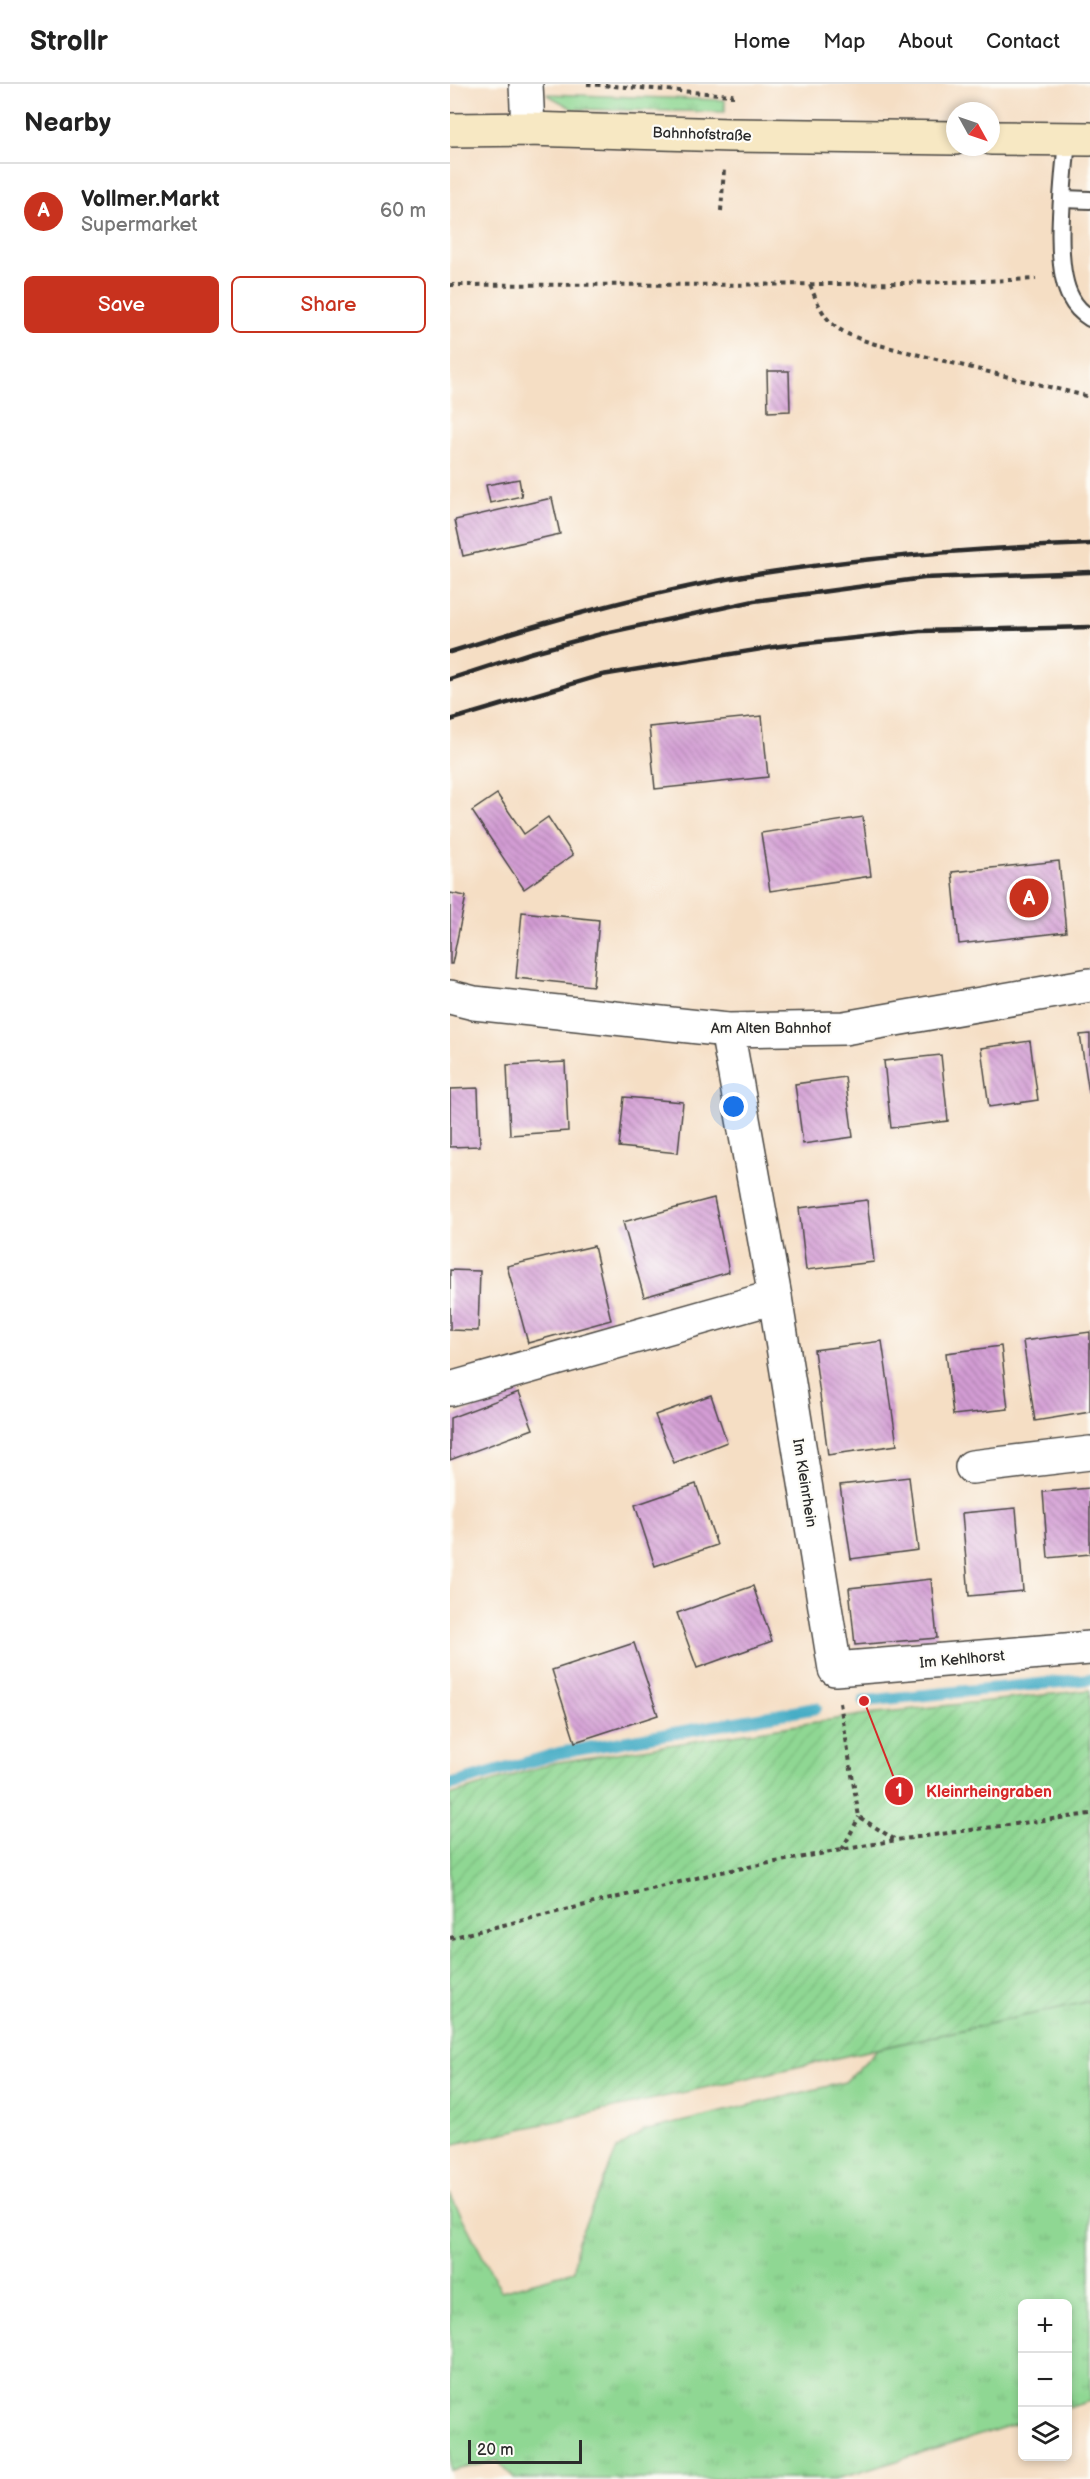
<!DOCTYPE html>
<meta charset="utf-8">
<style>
body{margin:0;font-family:"Balsamiq Sans",sans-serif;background:#f2f2f2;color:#222}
.controls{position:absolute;right:18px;bottom:18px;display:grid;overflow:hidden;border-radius:9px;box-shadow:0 3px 9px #0003}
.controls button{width:54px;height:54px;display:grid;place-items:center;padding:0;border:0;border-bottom:2px solid #e0e0e0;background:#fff;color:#222;font:30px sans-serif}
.compass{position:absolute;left:496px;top:18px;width:54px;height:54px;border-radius:50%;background:#fff;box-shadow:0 3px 9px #0003;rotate:130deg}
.scale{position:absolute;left:18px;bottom:15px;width:114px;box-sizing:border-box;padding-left:6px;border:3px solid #2b2b2b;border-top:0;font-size:16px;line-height:21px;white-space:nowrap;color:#2b2b2b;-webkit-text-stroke:4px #fdfcf7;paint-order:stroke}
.you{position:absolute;left:284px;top:1023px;width:21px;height:21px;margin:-15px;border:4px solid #fff;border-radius:50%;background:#1a73e8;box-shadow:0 0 0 9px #1a73e833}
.badge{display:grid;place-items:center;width:39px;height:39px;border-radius:50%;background:#c8321e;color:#fff;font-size:20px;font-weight:700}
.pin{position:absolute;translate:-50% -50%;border:3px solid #fff;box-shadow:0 2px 6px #0006}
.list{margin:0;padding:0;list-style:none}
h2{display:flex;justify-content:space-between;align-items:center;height:78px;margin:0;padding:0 24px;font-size:26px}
h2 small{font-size:20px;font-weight:400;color:#767676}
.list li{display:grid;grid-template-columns:39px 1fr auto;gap:18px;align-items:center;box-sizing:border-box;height:96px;padding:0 24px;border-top:2px solid #e0e0e0}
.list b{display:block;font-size:22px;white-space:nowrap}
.list p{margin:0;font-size:20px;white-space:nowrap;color:#767676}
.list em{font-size:20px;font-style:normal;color:#767676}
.actions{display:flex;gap:12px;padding:18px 24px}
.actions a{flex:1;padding:14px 0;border:2px solid #c8321e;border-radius:9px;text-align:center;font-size:21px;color:#c8321e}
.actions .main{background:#c8321e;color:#fff}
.icon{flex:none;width:33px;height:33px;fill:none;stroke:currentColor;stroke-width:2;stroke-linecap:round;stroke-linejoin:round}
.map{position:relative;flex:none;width:640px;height:2395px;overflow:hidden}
header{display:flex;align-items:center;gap:36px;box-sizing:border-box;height:84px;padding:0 30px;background:#fff;border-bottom:2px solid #e0e0e0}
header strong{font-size:28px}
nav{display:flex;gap:33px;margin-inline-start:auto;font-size:21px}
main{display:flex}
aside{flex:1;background:#fff}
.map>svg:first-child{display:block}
.grass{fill:url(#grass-tufts);stroke:#5d815f;stroke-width:1.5}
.garden{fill:url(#garden-furrows);stroke:#5d815f;stroke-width:1.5}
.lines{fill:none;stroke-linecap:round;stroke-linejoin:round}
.stream{stroke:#47adc6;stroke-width:12}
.building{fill:url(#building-back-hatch)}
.lane-casing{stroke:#494642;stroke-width:20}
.street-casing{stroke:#494642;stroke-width:36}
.secondary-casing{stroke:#494642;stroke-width:36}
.path{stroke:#494642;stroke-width:4;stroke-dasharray:4.5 4.5;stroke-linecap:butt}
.lane{stroke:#fff;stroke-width:16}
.street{stroke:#fff;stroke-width:33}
.secondary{stroke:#f7e8c3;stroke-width:33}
.rail{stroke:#2b2b2b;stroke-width:4.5}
.labels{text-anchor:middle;stroke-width:4.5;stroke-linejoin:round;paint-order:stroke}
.street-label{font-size:15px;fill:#2b2b2b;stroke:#fdfcf7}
.leader{fill:none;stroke:#d62828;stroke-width:2}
.callout-dot{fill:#d62828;stroke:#fdfcf7;stroke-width:2}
.mark-label{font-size:18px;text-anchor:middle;font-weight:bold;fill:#fff}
.callout-label{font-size:16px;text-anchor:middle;font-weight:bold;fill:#d62828;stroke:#fdfcf7;stroke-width:4.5;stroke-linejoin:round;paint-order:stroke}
</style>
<header>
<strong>Strollr</strong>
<nav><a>Home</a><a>Map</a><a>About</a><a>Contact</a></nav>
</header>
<main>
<aside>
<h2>Nearby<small></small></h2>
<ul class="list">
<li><span class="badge">A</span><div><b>Vollmer.Markt</b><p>Supermarket</p></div><em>60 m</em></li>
</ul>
<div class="actions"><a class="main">Save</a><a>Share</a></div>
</aside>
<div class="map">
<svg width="640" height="2395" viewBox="0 0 640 2395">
<defs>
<pattern id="grass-tufts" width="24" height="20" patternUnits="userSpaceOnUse" patternTransform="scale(1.5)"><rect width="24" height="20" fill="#8fd793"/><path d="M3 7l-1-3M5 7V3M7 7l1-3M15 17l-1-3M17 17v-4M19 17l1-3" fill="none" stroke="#7cb97f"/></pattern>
<pattern id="garden-furrows" width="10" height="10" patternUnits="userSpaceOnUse" patternTransform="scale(1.5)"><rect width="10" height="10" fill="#8fd793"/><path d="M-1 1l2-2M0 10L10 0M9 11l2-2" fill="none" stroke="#7cb97f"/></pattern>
<pattern id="building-back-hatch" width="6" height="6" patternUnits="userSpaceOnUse" patternTransform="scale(1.5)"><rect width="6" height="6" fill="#d39cd4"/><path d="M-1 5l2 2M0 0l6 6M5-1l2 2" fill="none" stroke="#ab7fac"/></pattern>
</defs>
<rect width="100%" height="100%" fill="#fdfcf7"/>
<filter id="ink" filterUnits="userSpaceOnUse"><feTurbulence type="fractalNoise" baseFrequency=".0167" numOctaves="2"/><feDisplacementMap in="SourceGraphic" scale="12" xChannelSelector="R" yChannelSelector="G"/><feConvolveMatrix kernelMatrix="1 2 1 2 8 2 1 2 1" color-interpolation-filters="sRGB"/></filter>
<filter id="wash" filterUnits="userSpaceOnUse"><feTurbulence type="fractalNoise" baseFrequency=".008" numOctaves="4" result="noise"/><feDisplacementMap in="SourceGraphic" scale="24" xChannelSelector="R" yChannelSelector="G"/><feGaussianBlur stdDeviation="1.35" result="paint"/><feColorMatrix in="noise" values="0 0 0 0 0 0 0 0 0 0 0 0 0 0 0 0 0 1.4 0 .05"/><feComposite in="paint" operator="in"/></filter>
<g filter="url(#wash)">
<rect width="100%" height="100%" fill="#f5dec4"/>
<!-- grass -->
<g class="grass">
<path d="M 96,10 L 275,16 L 275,28 L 123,25 Z"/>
<path d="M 640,1917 L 640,2317 L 618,2324 L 618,2220 L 572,2220 L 572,2338 L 408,2389 L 385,2395 L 64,2395 L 48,2377 L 0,2387 L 0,2110 L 51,2207 L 124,2187 L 127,2159 L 167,2065 L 194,2047 L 395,1998 L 428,1965 Z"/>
</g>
<!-- garden -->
<path class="garden" d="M 640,1606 L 640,1917 L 0,2061 L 0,1711 L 103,1679 L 418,1630 Z"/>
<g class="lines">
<!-- stream -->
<g class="stream">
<path d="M 414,1617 L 640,1595"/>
<path d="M 0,1701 L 109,1669 L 366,1624"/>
</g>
</g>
<g id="blocks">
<!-- building -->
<g class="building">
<path d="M 317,287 L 339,287 L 340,327 L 318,328 Z"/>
<path d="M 69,395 L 72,412 L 40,419 L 36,401 Z"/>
<path d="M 102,414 L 110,450 L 13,472 L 5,436 Z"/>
<path d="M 312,632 L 318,693 L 205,705 L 199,643 Z"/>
<path d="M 47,710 L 74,750 L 98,733 L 123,771 L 74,805 L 22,727 Z"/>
<path d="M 413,733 L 421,792 L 320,807 L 311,749 Z"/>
<path d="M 609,777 L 616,848 L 509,860 L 502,788 Z"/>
<path d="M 0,809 L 16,812 L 2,880 L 0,880 Z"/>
<path d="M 72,828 L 149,836 L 143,902 L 66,894 Z"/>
<path d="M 640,950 L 640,1009 L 639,1009 L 630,951 Z"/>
<path d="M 580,957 L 588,1016 L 539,1023 L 531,964 Z"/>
<path d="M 491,971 L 498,1037 L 441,1044 L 434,977 Z"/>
<path d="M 115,978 L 118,1047 L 60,1051 L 57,981 Z"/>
<path d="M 395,993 L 403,1053 L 353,1060 L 345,1000 Z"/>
<path d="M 28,1004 L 30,1062 L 0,1063 L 0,1005 Z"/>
<path d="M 174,1013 L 233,1018 L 228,1069 L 169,1063 Z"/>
<path d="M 264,1114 L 279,1188 L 194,1213 L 173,1138 Z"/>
<path d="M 417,1116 L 424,1178 L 356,1186 L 349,1124 Z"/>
<path d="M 144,1162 L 161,1236 L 78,1259 L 57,1182 Z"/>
<path d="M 0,1186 L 30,1187 L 28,1247 L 0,1246 Z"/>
<path d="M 640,1248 L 640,1328 L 585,1337 L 573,1257 Z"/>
<path d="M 432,1257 L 447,1361 L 378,1371 L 364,1266 Z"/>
<path d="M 551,1262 L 558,1325 L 503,1331 L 496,1269 Z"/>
<path d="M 69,1308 L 83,1345 L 0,1376 L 0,1334 Z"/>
<path d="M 261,1311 L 277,1358 L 224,1379 L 205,1331 Z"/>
<path d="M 459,1393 L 468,1466 L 401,1475 L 390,1401 Z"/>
<path d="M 246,1400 L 267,1461 L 205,1482 L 185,1421 Z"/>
<path d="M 640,1404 L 640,1470 L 598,1474 L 593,1408 Z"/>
<path d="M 566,1424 L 573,1507 L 519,1512 L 512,1429 Z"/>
<path d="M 481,1495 L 487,1554 L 405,1561 L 399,1504 Z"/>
<path d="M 303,1502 L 322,1557 L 247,1584 L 227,1529 Z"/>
<path d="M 184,1559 L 208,1631 L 125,1658 L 102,1586 Z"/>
</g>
</g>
</g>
<g filter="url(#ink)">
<use href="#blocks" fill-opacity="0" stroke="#494642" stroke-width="1.5"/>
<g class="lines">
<defs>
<g id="lane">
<path d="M 617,55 C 614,95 602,180 621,214 C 625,222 632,229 640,234"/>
<path d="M 613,115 L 640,116"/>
</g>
<g id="street">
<path d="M 76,0 L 78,45"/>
<path d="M 0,913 L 24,919 L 277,946 L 394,944 L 640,901"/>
<path d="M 277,946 L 325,1213 L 385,1585 L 640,1564"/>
<path d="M 0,1305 L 325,1213"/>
<path d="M 522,1383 L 640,1369"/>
</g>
<g id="secondary">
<path d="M 0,46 L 78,45 L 280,51 L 505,54"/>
<path d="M 541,54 L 640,55"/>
</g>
</defs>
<!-- lane casing -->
<use href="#lane" class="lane-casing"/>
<!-- street casing -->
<use href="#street" class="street-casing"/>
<!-- secondary casing -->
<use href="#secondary" class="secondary-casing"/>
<!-- path -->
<g class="path">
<path d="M 137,0 L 282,11 L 282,16"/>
<path d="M 271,127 L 274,85"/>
<path d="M 0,201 C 195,200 391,203 586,195"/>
<path d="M 360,201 C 376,241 384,247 425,260 L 640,313"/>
<path d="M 390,1619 L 409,1733 L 444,1755"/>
<path d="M 392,1766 L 409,1733"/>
<path d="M 0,1854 L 271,1788 L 446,1756 L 640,1730"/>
</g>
<!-- lane -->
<use href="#lane" class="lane"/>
<!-- street -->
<use href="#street" class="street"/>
<!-- secondary -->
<use href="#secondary" class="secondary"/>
<!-- rail -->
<g class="rail">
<path d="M 0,568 C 98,537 198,508 300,491 C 413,473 526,464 640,460"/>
<path d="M 0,595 L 80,569 L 151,550 L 304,517 L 474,494 L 640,488"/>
<path d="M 0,636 L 152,591 L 330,562 L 470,547 L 640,543"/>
</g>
</g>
</g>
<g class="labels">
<!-- street labels -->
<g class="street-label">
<text transform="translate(252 50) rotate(2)" y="5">Bahnhofstraße</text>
<text x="321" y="949">Am Alten Bahnhof</text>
<text transform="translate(355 1399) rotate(81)" y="5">Im Kleinrhein</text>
<text transform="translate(512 1575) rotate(-5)" y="5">Im Kehlhorst</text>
</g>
</g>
<!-- callouts -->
<path class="leader" d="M414 1617L449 1707"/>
<g class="callout-dot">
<circle cx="414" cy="1617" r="6"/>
<circle cx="449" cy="1707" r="15"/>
</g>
<g class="mark-label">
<text x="449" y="1713">1</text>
</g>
<g class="callout-label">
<text x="539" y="1713">Kleinrheingraben</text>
</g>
</svg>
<div class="controls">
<button>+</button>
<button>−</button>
<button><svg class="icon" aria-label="layers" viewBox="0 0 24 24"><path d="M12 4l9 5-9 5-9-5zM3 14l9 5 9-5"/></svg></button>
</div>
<svg class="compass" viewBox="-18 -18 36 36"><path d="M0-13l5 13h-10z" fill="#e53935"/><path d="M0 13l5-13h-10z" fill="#767676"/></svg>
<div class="scale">20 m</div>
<div class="you"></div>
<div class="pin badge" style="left:579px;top:814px">A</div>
</div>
</main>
